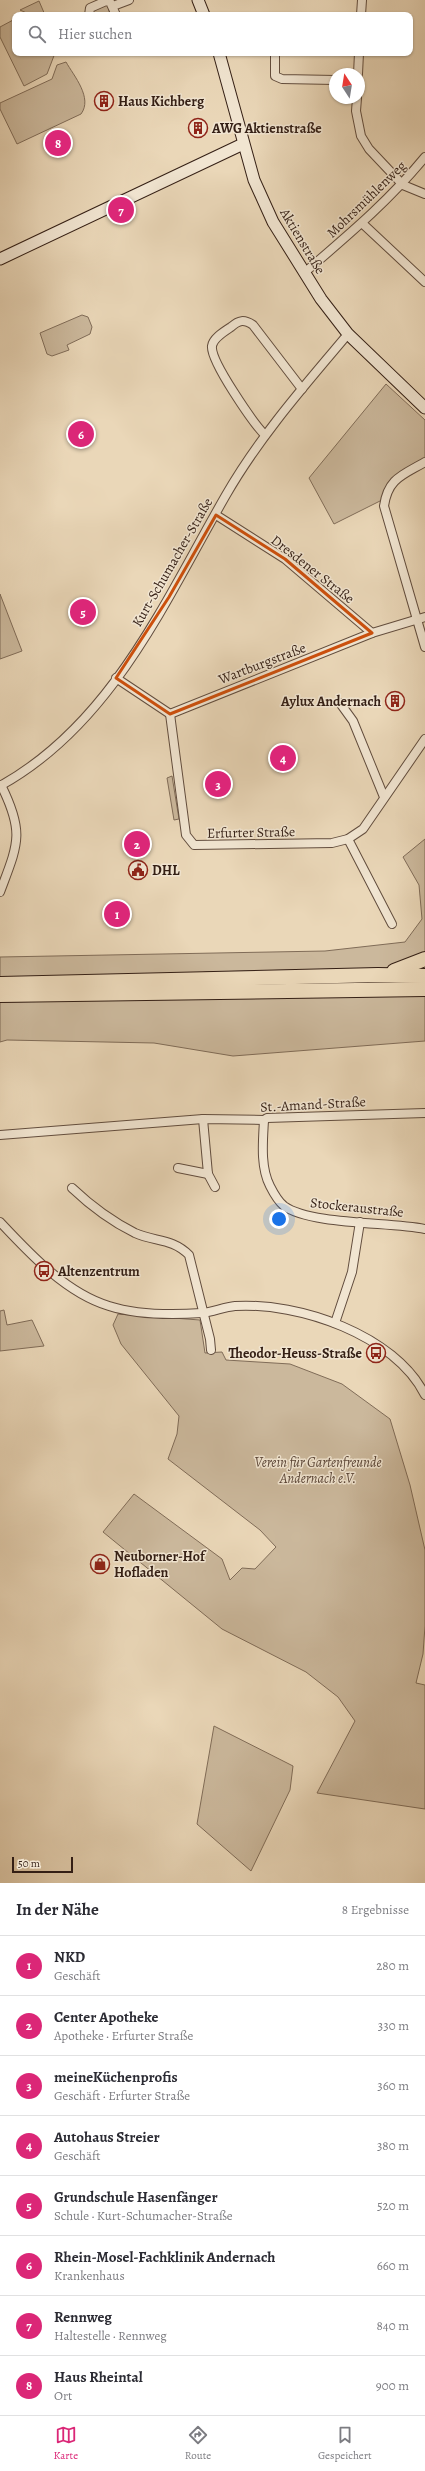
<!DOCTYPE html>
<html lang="de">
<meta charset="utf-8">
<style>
body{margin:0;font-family:Alegreya,serif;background:#f7f7f7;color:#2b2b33}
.compass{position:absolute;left:329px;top:68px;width:36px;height:36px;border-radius:50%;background:#fff;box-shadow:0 1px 3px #0004;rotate:348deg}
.scale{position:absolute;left:12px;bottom:10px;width:61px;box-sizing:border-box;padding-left:4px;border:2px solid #341f15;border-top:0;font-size:11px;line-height:14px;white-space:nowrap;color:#341f15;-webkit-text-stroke:3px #f1e5d1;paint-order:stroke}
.you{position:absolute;left:279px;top:1219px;width:14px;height:14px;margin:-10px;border:3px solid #fff;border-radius:50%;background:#1a73e8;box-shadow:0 0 0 6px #1a73e833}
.badge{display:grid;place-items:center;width:26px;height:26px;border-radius:50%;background:#db2777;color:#fff;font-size:13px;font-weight:700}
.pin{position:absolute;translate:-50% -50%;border:2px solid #fff;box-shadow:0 1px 4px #0006}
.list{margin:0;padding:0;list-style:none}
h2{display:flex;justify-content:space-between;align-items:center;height:52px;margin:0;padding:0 16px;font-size:17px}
h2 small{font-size:13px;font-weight:400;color:#7c7c81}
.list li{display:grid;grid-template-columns:26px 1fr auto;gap:12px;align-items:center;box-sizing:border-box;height:60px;padding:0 16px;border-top:1px solid #e1e1e2}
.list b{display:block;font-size:15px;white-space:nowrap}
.list p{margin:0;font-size:13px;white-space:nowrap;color:#7c7c81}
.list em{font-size:13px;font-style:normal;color:#7c7c81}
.icon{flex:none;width:22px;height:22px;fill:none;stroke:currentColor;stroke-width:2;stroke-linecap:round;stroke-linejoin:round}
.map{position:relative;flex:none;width:425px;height:1883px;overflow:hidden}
.search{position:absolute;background:#fff;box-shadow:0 1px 3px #0004;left:12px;right:12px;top:12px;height:44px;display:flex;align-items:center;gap:10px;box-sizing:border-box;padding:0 14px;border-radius:8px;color:#7c7c81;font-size:15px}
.sheet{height:532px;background:#fff}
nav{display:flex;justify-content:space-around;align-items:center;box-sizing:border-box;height:56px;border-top:1px solid #e1e1e2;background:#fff;font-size:11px;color:#7c7c81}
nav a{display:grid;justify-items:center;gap:2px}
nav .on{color:#db2777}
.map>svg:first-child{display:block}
.green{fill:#cbb89c;stroke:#806c58}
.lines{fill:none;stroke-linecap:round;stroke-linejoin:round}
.street-casing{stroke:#624d3e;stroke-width:10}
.secondary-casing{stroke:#341f15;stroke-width:13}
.highway-casing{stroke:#341f15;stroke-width:16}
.street{stroke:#f1e5d1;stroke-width:8}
.secondary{stroke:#f1e5d1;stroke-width:11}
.highway{stroke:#ead7b8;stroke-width:14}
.marked{fill:none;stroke:#cd500d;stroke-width:3;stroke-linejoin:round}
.labels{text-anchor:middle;stroke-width:3;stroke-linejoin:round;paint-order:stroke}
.poi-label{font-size:14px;font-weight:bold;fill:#341f15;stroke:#f1e5d1;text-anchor:start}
.street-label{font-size:14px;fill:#341f15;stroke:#f1e5d1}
.park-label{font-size:14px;font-style:italic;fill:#5a4537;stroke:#f1e5d1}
</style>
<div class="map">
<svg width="425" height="1883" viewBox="0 0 425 1883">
<rect width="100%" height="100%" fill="#ead7b8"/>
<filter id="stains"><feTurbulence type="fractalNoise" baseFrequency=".005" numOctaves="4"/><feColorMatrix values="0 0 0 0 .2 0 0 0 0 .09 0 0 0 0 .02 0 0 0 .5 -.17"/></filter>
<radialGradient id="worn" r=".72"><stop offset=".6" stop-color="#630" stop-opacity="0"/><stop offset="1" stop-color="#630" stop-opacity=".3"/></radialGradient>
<!-- green -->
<g class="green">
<path d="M 39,1 L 45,15 L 31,15 L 20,10 Z"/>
<path d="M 104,5 L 108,6 L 110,15 L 92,15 L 93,10 Z"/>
<path d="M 15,19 L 15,53 L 55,53 L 47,74 L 24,86 L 0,37 L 0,27 Z"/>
<path d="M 66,62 C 74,76 93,98 81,114 L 17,144 L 0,109 L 0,103 L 52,79 L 57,65 Z"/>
<path d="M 82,315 L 88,317 L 92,327 L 90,334 L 67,345 L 69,350 L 52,356 L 47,354 L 40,333 Z"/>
<path d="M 386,384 L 425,420 L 425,459 C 406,470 385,477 382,500 L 334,524 L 309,478 Z"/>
<path d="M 0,594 L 22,651 L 0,659 Z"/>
<path d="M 172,776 L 179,819 L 174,820 L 167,778 Z"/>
<path d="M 425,839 L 425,955 L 388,968 L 206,972 L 172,977 L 0,980 L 0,957 L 325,951 L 405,942 L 422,919 L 419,885 L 403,857 Z"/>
<path d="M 425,995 L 425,1041 L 233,1056 L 154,1043 L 7,1040 L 0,1042 L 0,1002 Z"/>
<path d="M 4,1310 L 7,1325 L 32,1320 L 44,1346 L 0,1351 L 0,1311 Z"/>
<path d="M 118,1314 L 200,1320 L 205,1353 L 222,1352 L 226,1360 L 290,1364 L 342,1384 L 390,1419 L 410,1485 L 425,1550 L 425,1626 L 423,1654 L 416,1683 L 425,1685 L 425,1809 L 317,1793 L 355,1721 L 338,1697 L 306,1672 L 222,1629 L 103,1532 L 134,1494 L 222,1559 L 230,1580 L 242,1568 L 255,1569 L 276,1547 L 260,1530 L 168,1459 L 177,1434 L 179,1416 L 121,1344 L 113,1325 Z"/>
<path d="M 214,1726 L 293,1766 L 290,1790 L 251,1871 L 197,1824 Z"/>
</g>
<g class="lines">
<defs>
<g id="street">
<path d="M 113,6 L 129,0"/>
<path d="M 89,15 L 90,8 L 106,1 L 110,2 L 116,15"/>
<path d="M 361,15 L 362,0"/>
<path d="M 275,53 L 275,76 L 282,79 L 335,80"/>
<path d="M 358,74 L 359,53"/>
<path d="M 357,98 L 356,111 L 361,136 L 369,149 L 403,185 L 425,194"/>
<path d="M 363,224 L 425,282"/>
<path d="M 304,273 C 347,236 389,201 425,157"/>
<path d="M 265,435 C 254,424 210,361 212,346 C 213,338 225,331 231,327 C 239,320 244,319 253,325 L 302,389"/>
<path d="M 425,462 C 403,475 388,478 384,506 L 425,647"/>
<path d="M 216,515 L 285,559 L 372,633"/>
<path d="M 116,678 L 170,714"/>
<path d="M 340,703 L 353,721 L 384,797"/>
<path d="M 170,714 L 186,835 L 194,845 L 332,843 L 348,839 L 363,829 L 425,739"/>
<path d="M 170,714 L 372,633 L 425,617"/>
<path d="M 0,786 C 112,724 165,601 226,495 C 260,436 305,385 348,334"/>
<path d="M 348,839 L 392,924"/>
<path d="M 0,892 C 18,844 25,833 1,785"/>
<path d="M 203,1119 L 208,1174 L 215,1187"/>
<path d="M 264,1120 C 263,1140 260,1167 270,1186 C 273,1192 279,1202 284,1206 C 311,1225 389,1222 425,1229"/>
<path d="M 0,1135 L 203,1119 L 264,1120 L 267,1118 L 425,1113"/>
<path d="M 178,1168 L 208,1174"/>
<path d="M 72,1188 C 91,1206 111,1221 135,1233 C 155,1242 172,1238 189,1255 L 210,1339 L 211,1350"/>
<path d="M 0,1222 C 30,1254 66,1293 109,1306 C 137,1315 173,1315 202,1313 C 213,1312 224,1307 235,1306 C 299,1302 395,1335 425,1395"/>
<path d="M 335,1323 L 352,1272 L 360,1222"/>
</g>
<g id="secondary">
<path d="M 198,0 L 204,15"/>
<path d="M 219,53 L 254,180 L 273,222 L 321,299 L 348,334 L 425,408"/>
<path d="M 0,259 L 243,144"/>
</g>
<g id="highway">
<path d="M 394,971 L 425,959"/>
<path d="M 0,984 L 378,975 L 425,976"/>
<path d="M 0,995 L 425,989"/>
</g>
</defs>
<!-- street casing -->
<use href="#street" class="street-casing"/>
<!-- secondary casing -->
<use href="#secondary" class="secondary-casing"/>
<!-- highway casing -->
<use href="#highway" class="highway-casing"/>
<!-- street -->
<use href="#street" class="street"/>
<!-- secondary -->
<use href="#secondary" class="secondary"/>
<!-- highway -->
<use href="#highway" class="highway"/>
</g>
<!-- marked area -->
<path class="marked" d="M 216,515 L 285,559 L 372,633 L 170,714 L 116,678 L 169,597 Z"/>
<!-- icons -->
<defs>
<symbol id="building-ring" viewBox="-11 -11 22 22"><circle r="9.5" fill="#f1e5d1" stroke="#8f2418" stroke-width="1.5"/><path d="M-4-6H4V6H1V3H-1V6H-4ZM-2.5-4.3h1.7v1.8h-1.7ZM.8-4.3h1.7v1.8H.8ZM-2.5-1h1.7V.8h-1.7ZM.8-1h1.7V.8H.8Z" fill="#8f2418"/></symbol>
<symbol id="civic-ring" viewBox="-11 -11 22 22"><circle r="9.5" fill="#f1e5d1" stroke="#8f2418" stroke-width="1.5"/><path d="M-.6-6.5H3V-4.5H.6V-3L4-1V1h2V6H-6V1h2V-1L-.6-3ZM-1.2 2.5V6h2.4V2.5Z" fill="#8f2418"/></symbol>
<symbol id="bus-ring" viewBox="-11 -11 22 22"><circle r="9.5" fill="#f1e5d1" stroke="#8f2418" stroke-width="1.5"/><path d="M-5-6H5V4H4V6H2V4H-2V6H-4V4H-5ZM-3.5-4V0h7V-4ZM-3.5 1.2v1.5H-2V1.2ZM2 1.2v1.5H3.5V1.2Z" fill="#8f2418"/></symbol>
<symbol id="shop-ring" viewBox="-11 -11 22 22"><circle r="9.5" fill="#f1e5d1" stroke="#8f2418" stroke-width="1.5"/><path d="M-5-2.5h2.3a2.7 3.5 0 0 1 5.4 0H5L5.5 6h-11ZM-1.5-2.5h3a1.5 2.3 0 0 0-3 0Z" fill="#8f2418"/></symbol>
</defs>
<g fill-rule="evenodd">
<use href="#building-ring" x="93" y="90" width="22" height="22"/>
<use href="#building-ring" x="187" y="117" width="22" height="22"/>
<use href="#building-ring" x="384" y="690" width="22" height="22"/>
<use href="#civic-ring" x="127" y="859" width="22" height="22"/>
<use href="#bus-ring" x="33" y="1260" width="22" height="22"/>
<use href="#bus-ring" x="365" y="1342" width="22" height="22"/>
<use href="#shop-ring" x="89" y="1553" width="22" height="22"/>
</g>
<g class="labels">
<!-- poi labels -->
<g class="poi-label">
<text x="118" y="106">Haus Kichberg</text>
<text x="212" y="133">AWG Aktienstraße</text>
<text x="381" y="706" text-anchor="end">Aylux Andernach</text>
<text x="152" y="875">DHL</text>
<text x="58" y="1276">Altenzentrum</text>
<text x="362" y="1358" text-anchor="end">Theodor-Heuss-Straße</text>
<text x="114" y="1561">Neuborner-Hof<tspan x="114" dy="16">Hofladen</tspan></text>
</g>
<!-- street labels -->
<g class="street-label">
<text transform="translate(366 199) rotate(-44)" y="5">Mohrsmühlenweg</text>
<text transform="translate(303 241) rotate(59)" y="5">Aktienstraße</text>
<text transform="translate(172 562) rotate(-60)" y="5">Kurt-Schumacher-Straße</text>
<text transform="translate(313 569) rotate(38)" y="5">Dresdener Straße</text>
<text transform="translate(262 663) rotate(-21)" y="5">Wartburgstraße</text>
<text transform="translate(251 832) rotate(-1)" y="5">Erfurter Straße</text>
<text transform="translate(313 1104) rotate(-3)" y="5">St.-Amand-Straße</text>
<text transform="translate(357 1207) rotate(6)" y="5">Stockeraustraße</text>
</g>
<!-- park labels -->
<g class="park-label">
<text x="318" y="1467">Verein für Gartenfreunde<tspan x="318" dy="16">Andernach e.V.</tspan></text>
</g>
</g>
<rect width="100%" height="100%" filter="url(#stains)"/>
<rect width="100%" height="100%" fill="url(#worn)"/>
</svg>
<svg class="compass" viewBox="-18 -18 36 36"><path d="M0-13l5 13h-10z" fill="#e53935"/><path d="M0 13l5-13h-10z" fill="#7c7c81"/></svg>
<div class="scale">50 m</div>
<div class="you"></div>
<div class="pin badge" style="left:117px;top:914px">1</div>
<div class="pin badge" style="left:137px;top:844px">2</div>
<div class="pin badge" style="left:218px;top:784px">3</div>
<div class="pin badge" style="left:283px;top:758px">4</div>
<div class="pin badge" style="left:83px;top:612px">5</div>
<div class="pin badge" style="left:81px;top:434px">6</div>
<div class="pin badge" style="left:121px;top:210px">7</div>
<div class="pin badge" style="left:58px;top:143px">8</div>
<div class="search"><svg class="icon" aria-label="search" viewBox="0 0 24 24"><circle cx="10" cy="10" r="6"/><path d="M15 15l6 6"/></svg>Hier suchen</div>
</div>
<section class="sheet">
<h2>In der Nähe<small>8 Ergebnisse</small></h2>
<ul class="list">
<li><span class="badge">1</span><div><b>NKD</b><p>Geschäft</p></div><em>280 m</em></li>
<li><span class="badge">2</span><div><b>Center Apotheke</b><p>Apotheke · Erfurter Straße</p></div><em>330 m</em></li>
<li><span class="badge">3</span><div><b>meineKüchenprofis</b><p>Geschäft · Erfurter Straße</p></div><em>360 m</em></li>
<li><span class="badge">4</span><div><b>Autohaus Streier</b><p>Geschäft</p></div><em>380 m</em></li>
<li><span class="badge">5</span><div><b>Grundschule Hasenfänger</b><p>Schule · Kurt-Schumacher-Straße</p></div><em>520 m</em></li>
<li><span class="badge">6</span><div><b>Rhein-Mosel-Fachklinik Andernach</b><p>Krankenhaus</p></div><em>660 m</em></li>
<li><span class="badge">7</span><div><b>Rennweg</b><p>Haltestelle · Rennweg</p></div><em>840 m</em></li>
<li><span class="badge">8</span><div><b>Haus Rheintal</b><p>Ort</p></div><em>900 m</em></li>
</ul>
</section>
<nav>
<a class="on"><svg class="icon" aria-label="map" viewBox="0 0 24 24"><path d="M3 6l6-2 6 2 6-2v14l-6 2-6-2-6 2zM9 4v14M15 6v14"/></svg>Karte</a>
<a><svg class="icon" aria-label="directions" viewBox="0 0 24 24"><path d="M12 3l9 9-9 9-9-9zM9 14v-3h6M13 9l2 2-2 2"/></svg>Route</a>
<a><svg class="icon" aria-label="saved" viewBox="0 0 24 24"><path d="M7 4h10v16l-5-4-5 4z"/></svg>Gespeichert</a>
</nav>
